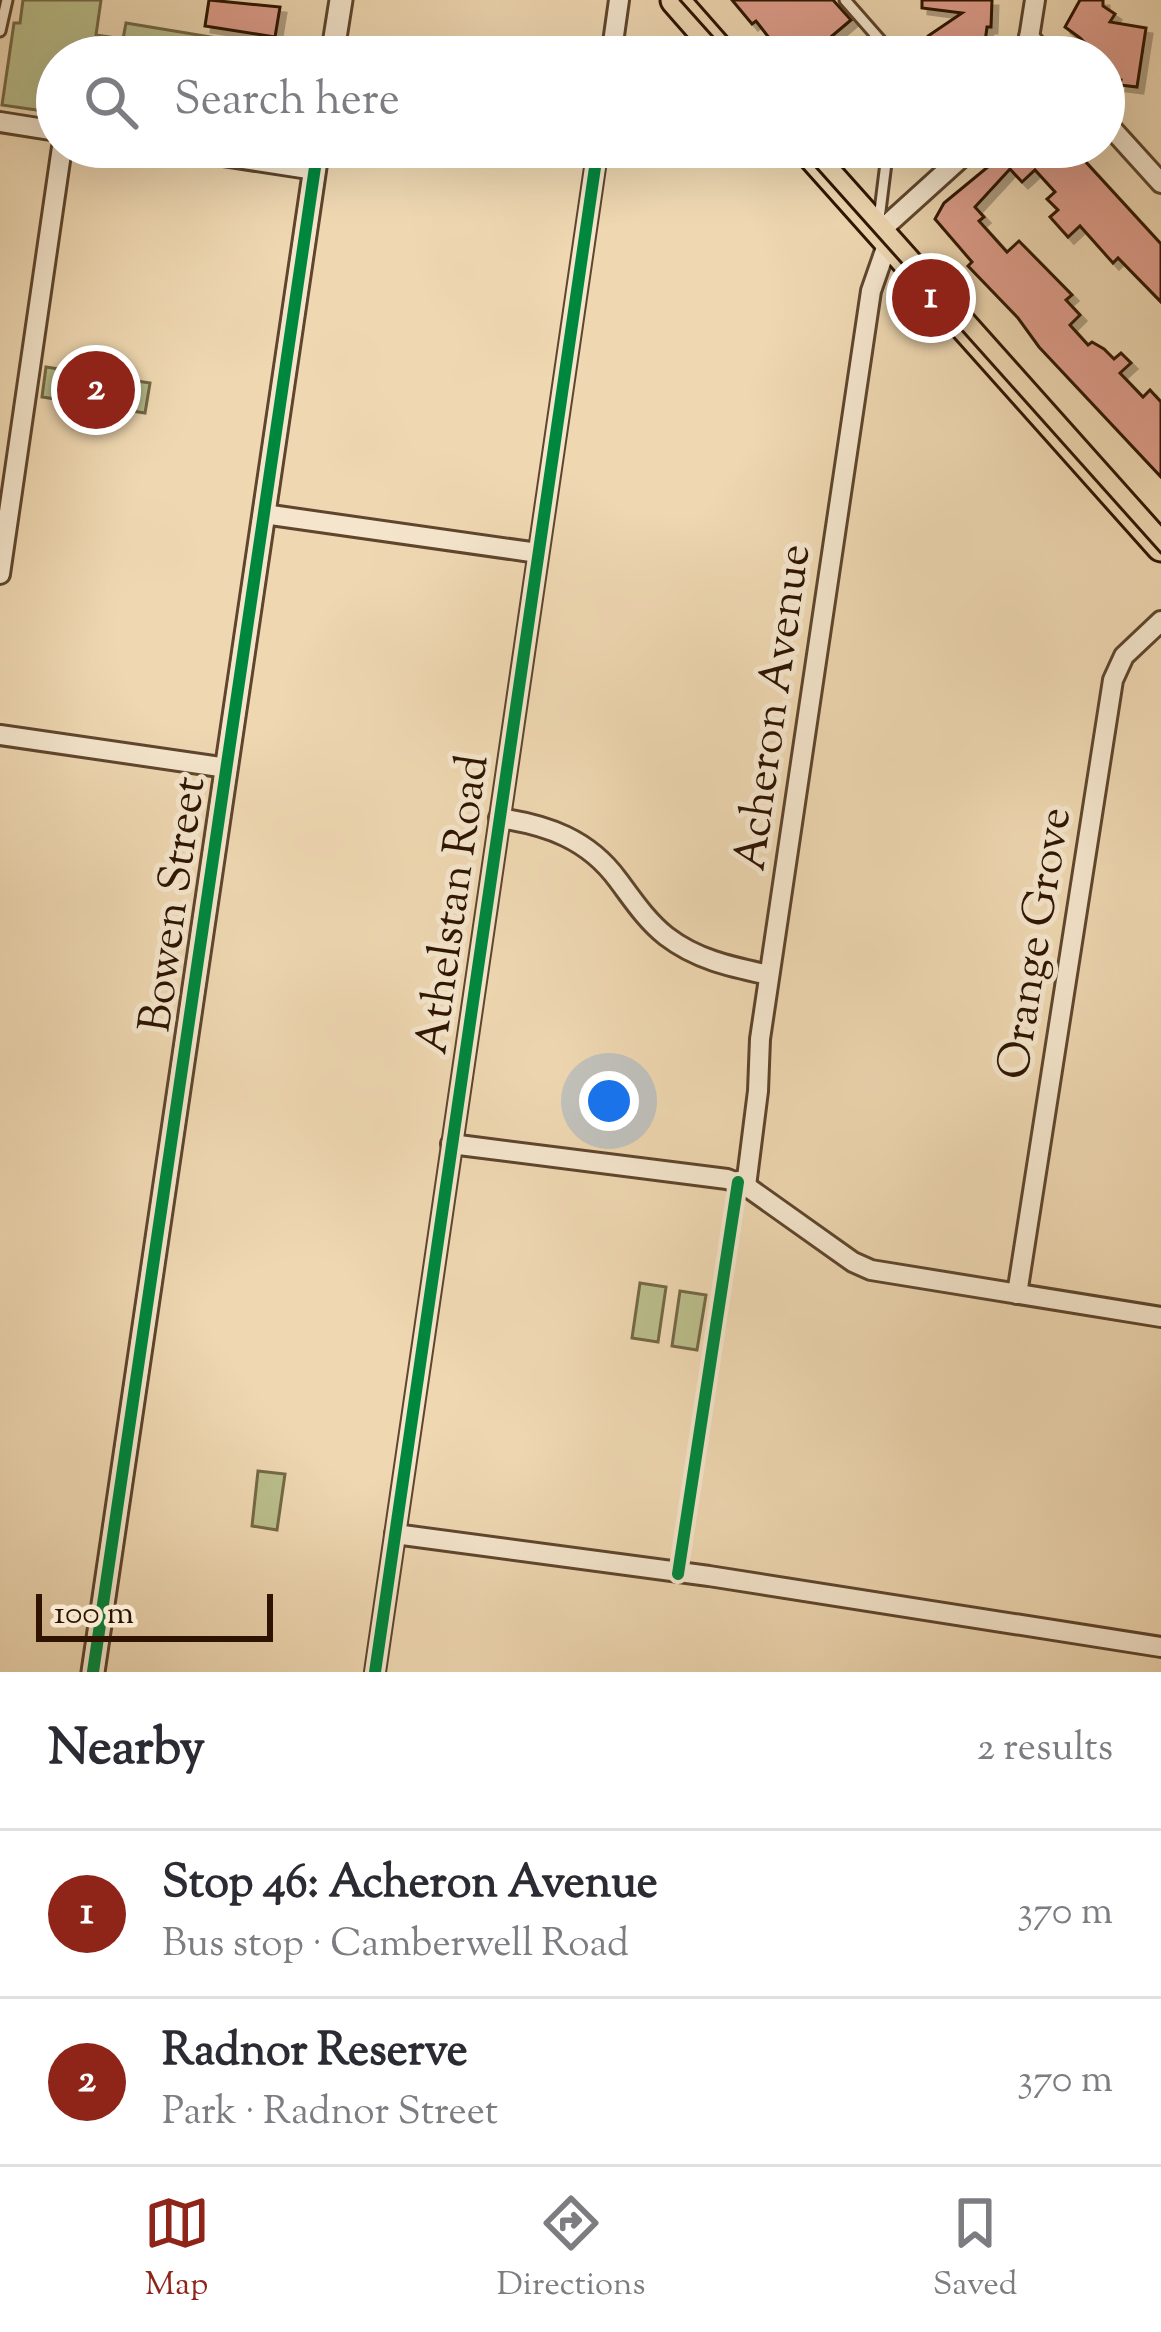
<!DOCTYPE html>
<meta charset="utf-8">
<style>
body{margin:0;font-family:"Sorts Mill Goudy",serif;background:#f2f2f3;color:#2b2b33}
.scale{position:absolute;left:36px;bottom:30px;width:237px;box-sizing:border-box;padding-left:12px;border:6px solid #2e1400;border-top:0;font-size:33px;line-height:42px;white-space:nowrap;color:#2e1400;-webkit-text-stroke:9px #f4e5cc;paint-order:stroke}
.you{position:absolute;left:609px;top:1101px;width:42px;height:42px;margin:-30px;border:9px solid #fff;border-radius:50%;background:#1a73e8;box-shadow:0 0 0 18px #1a73e833}
.badge{display:grid;place-items:center;width:78px;height:78px;border-radius:50%;background:#8f2418;color:#fff;font-size:39px;font-weight:700}
.pin{position:absolute;translate:-50% -50%;border:6px solid #fff;box-shadow:0 3px 12px #0006}
.list{margin:0;padding:0;list-style:none}
h2{display:flex;justify-content:space-between;align-items:center;height:156px;margin:0;padding:0 48px;font-size:51px}
h2 small{font-size:39px;font-weight:400;color:#7c7c81}
.list li{display:grid;grid-template-columns:78px 1fr auto;gap:36px;align-items:center;box-sizing:border-box;height:168px;padding:0 48px;border-top:3px solid #e1e1e2}
.list b{display:block;font-size:45px;white-space:nowrap}
.list p{margin:0;font-size:39px;white-space:nowrap;color:#7c7c81}
.list em{font-size:39px;font-style:normal;color:#7c7c81}
.icon{flex:none;width:66px;height:66px;fill:none;stroke:currentColor;stroke-width:2;stroke-linecap:round;stroke-linejoin:round}
.map{position:relative;flex:none;width:1161px;height:1672px;overflow:hidden}
.search{position:absolute;background:#fff;box-shadow:0 12px 48px #0002;left:36px;right:36px;top:36px;height:132px;display:flex;align-items:center;gap:30px;box-sizing:border-box;padding:0 42px;border-radius:66px;color:#7c7c81;font-size:45px}
.sheet{height:492px;background:#fff}
nav{display:flex;justify-content:space-around;align-items:center;box-sizing:border-box;height:168px;border-top:3px solid #e1e1e2;background:#fff;font-size:33px;color:#7c7c81}
nav a{display:grid;justify-items:center;gap:6px}
nav .on{color:#8f2418}
.map>svg:first-child{display:block}
.green{fill:#babe8b;stroke:#746946;stroke-width:3}
.building{fill:#de9d8b;stroke:#2e1400;stroke-width:3;filter:url(#shadow)}
.lines{fill:none;stroke-linecap:round;stroke-linejoin:round}
.service-casing{stroke:#5e452c;stroke-width:15}
.minor-casing{stroke:#5e452c;stroke-width:24}
.tertiary-casing{stroke:#5e452c;stroke-width:27}
.primary-casing{stroke:#2e1400;stroke-width:33}
.service{stroke:#f4e5cc;stroke-width:9}
.minor{stroke:#f4e5cc;stroke-width:18}
.tertiary{stroke:#f4e5cc;stroke-width:21}
.primary{stroke:#eed7b1;stroke-width:27}
.tram{stroke:#2e1400;stroke-width:3}
.cycleway-casing{stroke:#f4e5cc;stroke-width:20}
.cycleway{stroke:#00873e;stroke-width:12}
.labels{text-anchor:middle;stroke-width:10;stroke-linejoin:round;paint-order:stroke}
.street-label{font-size:45px;fill:#2e1400;stroke:#f4e5cc}
</style>
<div class="map">
<svg width="1161" height="1672" viewBox="0 0 1161 1672">
<defs>
<filter id="shadow"><feDropShadow dx="6" dy="6" stdDeviation="0" flood-color="#0004"/></filter>
</defs>
<rect width="100%" height="100%" fill="#eed7b1"/>
<filter id="stains"><feTurbulence type="fractalNoise" baseFrequency=".00167" numOctaves="4"/><feColorMatrix values="0 0 0 0 .2 0 0 0 0 .09 0 0 0 0 .02 0 0 0 .5 -.17"/></filter>
<radialGradient id="worn" r=".72"><stop offset=".6" stop-color="#630" stop-opacity="0"/><stop offset="1" stop-color="#630" stop-opacity=".3"/></radialGradient>
<!-- green -->
<g class="green">
<path d="M 23,0 L 101,0 L 96,35 L 123,39 L 126,23 L 302,52 L 301,57 L 57,57 L 57,113 L 2,105 L 14,23 L 20,23 Z"/>
<path d="M 46,367 L 150,383 L 145,413 L 42,397 Z"/>
<path d="M 640,1283 L 666,1287 L 658,1342 L 632,1338 Z"/>
<path d="M 680,1291 L 706,1295 L 697,1350 L 672,1346 Z"/>
<path d="M 258,1471 L 285,1474 L 277,1530 L 252,1526 Z"/>
</g>
<!-- building -->
<g class="building">
<path d="M 209,0 L 280,7 L 275,37 L 205,26 Z"/>
<path d="M 732,0 L 833,0 L 851,20 L 832,36 L 851,57 L 784,57 L 756,21 L 752,24 Z"/>
<path d="M 922,0 L 992,0 L 991,27 L 987,27 L 983,57 L 915,57 L 928,36 L 962,13 L 922,8 Z"/>
<path d="M 1080,0 L 1103,0 L 1103,6 L 1115,14 L 1110,22 L 1146,28 L 1137,87 L 1120,85 L 1121,80 L 1111,78 L 1113,67 L 1104,57 L 1086,49 L 1088,46 L 1080,38 L 1065,27 Z"/>
<path d="M 1012,147 L 1072,147 L 1161,244 L 1161,302 L 1118,258 L 1113,263 L 1080,226 L 1068,237 L 1050,217 L 1058,210 L 1047,199 L 1055,192 L 1035,170 L 1022,182 L 1010,169 L 975,207 L 984,217 L 979,221 L 1007,252 L 1019,241 L 1072,295 L 1066,300 L 1080,315 L 1070,325 L 1088,345 L 1092,342 L 1104,349 L 1114,359 L 1121,353 L 1131,363 L 1120,373 L 1143,397 L 1150,390 L 1161,402 L 1161,477 L 1039,347 L 1018,318 L 968,266 L 972,262 L 935,219 L 944,203 Z"/>
</g>
<g class="lines">
<defs>
<g id="service">
<path d="M 845,0 L 895,57"/>
<path d="M 0,31 L 7,0"/>
<path d="M 879,219 L 888,147"/>
</g>
<g id="minor">
<path d="M 1029,37 L 1047,57"/>
<path d="M 611,57 L 619,0"/>
<path d="M 1026,57 L 1035,0"/>
<path d="M 1104,120 L 1161,183"/>
<path d="M 0,122 L 57,131"/>
<path d="M 164,147 L 315,170"/>
<path d="M 879,232 L 973,147"/>
<path d="M 264,514 L 538,553"/>
<path d="M 0,574 L 62,147"/>
<path d="M 0,735 L 227,768"/>
<path d="M 499,818 C 547,825 588,839 618,880 C 633,900 646,920 666,936 C 697,960 732,967 769,975"/>
<path d="M 451,1144 L 727,1179 L 746,1186 L 853,1262 L 871,1270 L 1161,1317"/>
<path d="M 746,1186 L 758,1091 L 760,1039 L 871,291 L 888,242"/>
<path d="M 1017,1294 L 1113,680 L 1124,656 L 1161,621"/>
<path d="M 395,1534 L 709,1576 L 1161,1647"/>
<path d="M 375,1672 L 598,147"/>
</g>
<g id="tertiary">
<path d="M 332,57 L 341,0"/>
<path d="M 93,1672 L 318,147"/>
</g>
<g id="primary">
<path d="M 675,0 L 725,57"/>
<path d="M 804,147 L 1161,547"/>
</g>
</defs>
<!-- service casing -->
<use href="#service" class="service-casing"/>
<!-- minor casing -->
<use href="#minor" class="minor-casing"/>
<!-- tertiary casing -->
<use href="#tertiary" class="tertiary-casing"/>
<!-- primary casing -->
<use href="#primary" class="primary-casing"/>
<!-- service -->
<use href="#service" class="service"/>
<!-- minor -->
<use href="#minor" class="minor"/>
<!-- tertiary -->
<use href="#tertiary" class="tertiary"/>
<!-- primary -->
<use href="#primary" class="primary"/>
<!-- tram -->
<g class="tram">
<path d="M 680,0 L 731,57"/>
<path d="M 798,147 L 1161,553"/>
</g>
<defs>
<g id="cycleway">
<path d="M 678,1574 L 738,1182"/>
<path d="M 93,1672 L 318,147"/>
<path d="M 375,1672 L 598,147"/>
</g>
</defs>
<!-- cycleway casing -->
<use href="#cycleway" class="cycleway-casing"/>
<!-- cycleway -->
<use href="#cycleway" class="cycleway"/>
</g>
<g class="labels">
<!-- street labels -->
<g class="street-label">
<text transform="translate(770 707) rotate(-82)" y="16">Acheron Avenue</text>
<text transform="translate(170 904) rotate(-82)" y="16">Bowen Street</text>
<text transform="translate(450 904) rotate(-82)" y="16">Athelstan Road</text>
<text transform="translate(1032 943) rotate(-81)" y="16">Orange Grove</text>
</g>
</g>
<rect width="100%" height="100%" filter="url(#stains)"/>
<rect width="100%" height="100%" fill="url(#worn)"/>
</svg>
<div class="scale">100 m</div>
<div class="you"></div>
<div class="pin badge" style="left:931px;top:298px">1</div>
<div class="pin badge" style="left:96px;top:390px">2</div>
<div class="search"><svg class="icon" aria-label="search" viewBox="0 0 24 24"><circle cx="10" cy="10" r="6"/><path d="M15 15l6 6"/></svg>Search here</div>
</div>
<section class="sheet">
<h2>Nearby<small>2 results</small></h2>
<ul class="list">
<li><span class="badge">1</span><div><b>Stop 46: Acheron Avenue</b><p>Bus stop · Camberwell Road</p></div><em>370 m</em></li>
<li><span class="badge">2</span><div><b>Radnor Reserve</b><p>Park · Radnor Street</p></div><em>370 m</em></li>
</ul>
</section>
<nav>
<a class="on"><svg class="icon" aria-label="map" viewBox="0 0 24 24"><path d="M3 6l6-2 6 2 6-2v14l-6 2-6-2-6 2zM9 4v14M15 6v14"/></svg>Map</a>
<a><svg class="icon" aria-label="directions" viewBox="0 0 24 24"><path d="M12 3l9 9-9 9-9-9zM9 14v-3h6M13 9l2 2-2 2"/></svg>Directions</a>
<a><svg class="icon" aria-label="saved" viewBox="0 0 24 24"><path d="M7 4h10v16l-5-4-5 4z"/></svg>Saved</a>
</nav>
